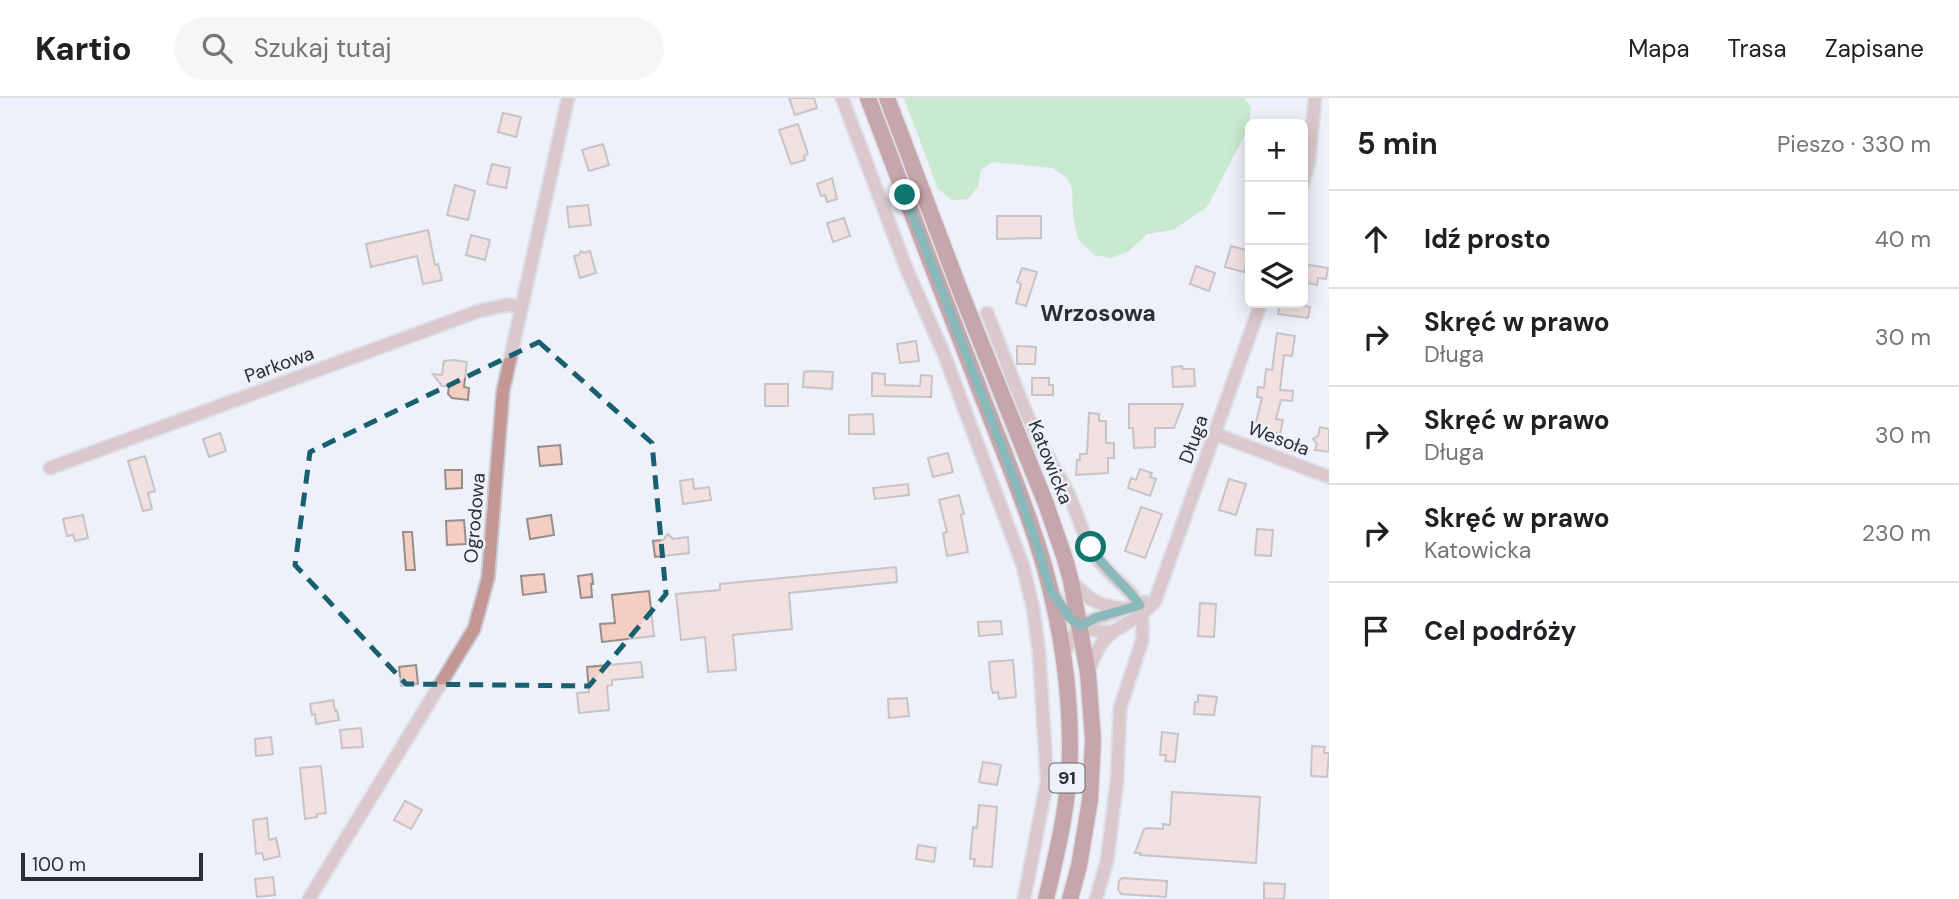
<!DOCTYPE html>
<html lang="pl">
<meta charset="utf-8">
<style>
body{margin:0;font-family:"DM Sans",sans-serif;background:#f6f6f6;color:#202124}
.controls{position:absolute;right:21px;top:21px;display:grid;overflow:hidden;border-radius:10px;box-shadow:0 4px 18px #0003}
.controls button{width:63px;height:63px;display:grid;place-items:center;padding:0;border:0;border-bottom:2px solid #e0e0e0;background:#fff;color:#202124;font:35px sans-serif}
.scale{position:absolute;left:21px;bottom:18px;width:182px;box-sizing:border-box;padding-left:7px;border:4px solid #2c2d31;border-top:0;font-size:19px;line-height:24px;white-space:nowrap;color:#2c2d31;-webkit-text-stroke:5px #eef0fa;paint-order:stroke}
.stop{position:absolute;width:21px;height:21px;margin:-16px;border:5px solid #0f766e;border-radius:50%;background:#fff}
.stop.end{background:#0f766e;border-color:#fff;box-shadow:0 2px 7px #0008}
.list{margin:0;padding:0;list-style:none}
h2{display:flex;justify-content:space-between;align-items:center;height:91px;margin:0;padding:0 28px;font-size:30px}
h2 small{font-size:23px;font-weight:400;color:#757577}
.list li{display:grid;grid-template-columns:46px 1fr auto;gap:21px;align-items:center;box-sizing:border-box;height:98px;padding:0 28px;border-top:2px solid #e0e0e0}
.list b{display:block;font-size:26px;white-space:nowrap}
.list p{margin:0;font-size:23px;white-space:nowrap;color:#757577}
.list em{font-size:23px;font-style:normal;color:#757577}
.icon{flex:none;width:38px;height:38px;fill:none;stroke:currentColor;stroke-width:2;stroke-linecap:round;stroke-linejoin:round}
.map{position:relative;flex:none;width:1329px;height:801px;overflow:hidden}
header{display:flex;align-items:center;gap:42px;box-sizing:border-box;height:98px;padding:0 35px;background:#fff;border-bottom:2px solid #e0e0e0}
header strong{font-size:33px}
nav{display:flex;gap:38px;margin-inline-start:auto;font-size:24px}
.search{width:490px;height:63px;background:#f6f6f6;display:flex;align-items:center;gap:18px;box-sizing:border-box;padding:0 24px;border-radius:38px;color:#757577;font-size:26px}
main{display:flex}
aside{flex:1;background:#fff}
.map>svg:first-child{display:block}
.green{fill:#9be09e}
.building{fill:#f4cec2;stroke:#978d8a;stroke-width:2}
.lines{fill:none;stroke-linecap:round;stroke-linejoin:round}
.minor-casing{stroke:#cbcdd6;stroke-width:16}
.major-casing{stroke:#cbcdd6;stroke-width:19}
.minor{stroke:#c39894;stroke-width:12}
.major{stroke:#964d49;stroke-width:16}
.route{stroke:#0f766e;stroke-width:9}
.marked{fill:none;stroke:#186070;stroke-width:5;stroke-dasharray:14 9;stroke-linejoin:round}
.labels{text-anchor:middle;stroke-width:5;stroke-linejoin:round;paint-order:stroke}
.shield{fill:#eef0fa;stroke:#66686d;stroke-width:2}
.shield-label{font-size:18px;font-weight:bold;fill:#2c2d31}
.street-label{font-size:19px;fill:#2c2d31;stroke:#eef0fa}
.quarter-label{font-size:23px;font-weight:bold;fill:#2c2d31;stroke:#eef0fa}
</style>
<header>
<strong>Kartio</strong>
<div class="search"><svg class="icon" aria-label="search" viewBox="0 0 24 24"><circle cx="10" cy="10" r="6"/><path d="M15 15l6 6"/></svg>Szukaj tutaj</div>
<nav><a>Mapa</a><a>Trasa</a><a>Zapisane</a></nav>
</header>
<main>
<div class="map">
<svg width="1329" height="801" viewBox="0 0 1329 801">
<rect width="100%" height="100%" fill="#eef0fa"/>
<!-- green -->
<path class="green" d="M 904,0 L 1244,0 L 1251,9 L 1248,31 L 1207,109 L 1173,132 L 1147,136 L 1129,153 L 1111,160 L 1094,157 L 1078,141 L 1073,117 L 1072,91 L 1067,80 L 1053,70 L 992,64 L 981,72 L 978,89 L 968,101 L 952,102 L 938,91 Z"/>
<!-- building -->
<g class="building">
<path d="M 789,0 L 814,0 L 817,10 L 795,17 Z"/>
<path d="M 503,15 L 521,19 L 516,39 L 498,34 Z"/>
<path d="M 798,26 L 808,56 L 804,58 L 805,62 L 791,66 L 779,32 Z"/>
<path d="M 603,46 L 609,67 L 589,73 L 582,52 Z"/>
<path d="M 492,66 L 510,70 L 506,90 L 487,86 Z"/>
<path d="M 832,80 L 837,101 L 827,104 L 825,97 L 821,98 L 817,86 Z"/>
<path d="M 455,87 L 475,93 L 468,122 L 447,117 Z"/>
<path d="M 588,107 L 591,127 L 569,129 L 567,109 Z"/>
<path d="M 997,118 L 1041,118 L 1041,140 L 997,141 Z"/>
<path d="M 844,120 L 850,138 L 833,144 L 827,125 Z"/>
<path d="M 428,132 L 435,167 L 438,166 L 442,182 L 423,186 L 417,158 L 371,169 L 366,146 Z"/>
<path d="M 471,137 L 490,142 L 485,162 L 466,157 Z"/>
<path d="M 1231,148 L 1250,153 L 1244,174 L 1225,169 Z"/>
<path d="M 581,153 L 584,155 L 590,153 L 596,175 L 580,180 L 574,158 L 579,157 Z"/>
<path d="M 1303,166 L 1328,170 L 1326,181 L 1318,180 L 1317,187 L 1303,184 Z"/>
<path d="M 1196,168 L 1215,175 L 1209,193 L 1190,186 Z"/>
<path d="M 1022,170 L 1037,174 L 1026,208 L 1016,205 L 1021,186 L 1017,184 Z"/>
<path d="M 1280,205 L 1305,205 L 1304,208 L 1310,209 L 1308,220 L 1278,216 Z"/>
<path d="M 1277,235 L 1295,238 L 1292,258 L 1284,257 L 1280,292 L 1293,293 L 1292,303 L 1281,302 L 1276,321 L 1283,322 L 1280,336 L 1261,331 L 1262,329 L 1255,328 L 1262,300 L 1257,299 L 1258,289 L 1264,290 L 1266,271 L 1272,272 Z"/>
<path d="M 916,243 L 919,263 L 900,265 L 897,246 Z"/>
<path d="M 1017,248 L 1036,249 L 1035,266 L 1017,266 Z"/>
<path d="M 454,262 L 467,264 L 464,289 L 469,290 L 468,302 L 452,300 L 448,296 L 449,288 L 442,288 L 433,276 L 442,277 L 444,263 Z"/>
<path d="M 1182,268 L 1183,271 L 1194,271 L 1195,288 L 1173,289 L 1172,269 Z"/>
<path d="M 811,273 L 833,274 L 832,291 L 803,289 L 804,274 Z"/>
<path d="M 872,275 L 885,276 L 885,287 L 920,288 L 921,277 L 932,278 L 931,299 L 872,298 Z"/>
<path d="M 1032,280 L 1049,280 L 1049,287 L 1053,287 L 1053,297 L 1032,297 Z"/>
<rect x="765" y="286" width="23" height="22"/>
<path d="M 1129,306 L 1183,306 L 1174,330 L 1155,330 L 1155,349 L 1134,350 L 1133,330 L 1129,330 Z"/>
<path d="M 1089,315 L 1099,316 L 1099,323 L 1106,323 L 1106,345 L 1114,345 L 1114,360 L 1108,360 L 1108,375 L 1076,377 L 1077,362 L 1080,362 L 1080,356 L 1087,356 Z"/>
<path d="M 873,316 L 874,336 L 849,336 L 849,317 Z"/>
<path d="M 1320,329 L 1329,331 L 1329,354 L 1315,352 L 1317,346 L 1313,341 L 1318,338 Z"/>
<path d="M 220,335 L 226,353 L 209,359 L 203,341 Z"/>
<path d="M 560,347 L 562,366 L 540,368 L 538,349 Z"/>
<path d="M 948,355 L 953,374 L 933,379 L 928,360 Z"/>
<path d="M 145,358 L 155,393 L 148,395 L 152,411 L 143,413 L 128,363 Z"/>
<path d="M 1140,371 L 1152,375 L 1150,379 L 1156,381 L 1150,398 L 1128,390 L 1131,380 L 1136,382 Z"/>
<path d="M 445,372 L 462,372 L 462,390 L 446,391 Z"/>
<path d="M 693,381 L 694,391 L 709,389 L 711,402 L 683,406 L 680,383 Z"/>
<path d="M 1229,381 L 1246,386 L 1236,417 L 1219,412 Z"/>
<path d="M 908,386 L 909,397 L 875,401 L 873,390 Z"/>
<path d="M 959,397 L 964,416 L 961,417 L 968,454 L 947,458 L 943,435 L 947,434 L 939,402 Z"/>
<path d="M 1141,409 L 1162,416 L 1145,460 L 1125,453 Z"/>
<path d="M 83,417 L 88,440 L 75,443 L 73,437 L 67,438 L 63,421 Z"/>
<path d="M 551,417 L 554,437 L 530,441 L 527,421 Z"/>
<path d="M 464,422 L 466,446 L 447,447 L 446,423 Z"/>
<path d="M 1257,431 L 1273,432 L 1271,458 L 1255,457 Z"/>
<path d="M 403,434 L 412,434 L 415,472 L 406,472 Z"/>
<path d="M 668,436 L 673,441 L 688,439 L 689,455 L 655,459 L 653,443 L 663,442 Z"/>
<path d="M 896,469 L 897,484 L 789,495 L 792,531 L 733,537 L 736,572 L 708,574 L 705,539 L 681,542 L 676,496 L 720,492 L 720,486 Z"/>
<path d="M 544,476 L 546,494 L 523,497 L 521,478 Z"/>
<path d="M 592,476 L 593,486 L 591,486 L 592,499 L 581,500 L 578,478 Z"/>
<path d="M 649,493 L 654,538 L 602,544 L 600,526 L 615,525 L 612,497 Z"/>
<path d="M 1200,505 L 1216,506 L 1214,539 L 1198,538 Z"/>
<path d="M 1001,523 L 1002,536 L 979,538 L 978,524 Z"/>
<path d="M 1013,562 L 1016,599 L 999,601 L 998,594 L 993,595 L 991,589 L 989,564 Z"/>
<path d="M 641,564 L 643,579 L 612,582 L 612,587 L 607,588 L 609,612 L 579,615 L 577,595 L 589,594 L 587,569 Z"/>
<path d="M 416,567 L 418,586 L 401,588 L 399,569 Z"/>
<path d="M 1198,597 L 1217,599 L 1214,617 L 1194,616 L 1195,604 L 1198,604 Z"/>
<path d="M 907,600 L 909,618 L 889,620 L 888,601 Z"/>
<path d="M 333,602 L 335,613 L 337,612 L 339,622 L 316,626 L 315,616 L 312,617 L 310,606 Z"/>
<path d="M 361,630 L 363,649 L 342,650 L 340,632 Z"/>
<path d="M 1162,634 L 1178,636 L 1175,664 L 1165,663 L 1166,657 L 1160,657 Z"/>
<path d="M 271,639 L 273,656 L 256,658 L 255,641 Z"/>
<path d="M 1312,648 L 1325,649 L 1324,655 L 1329,655 L 1327,679 L 1311,678 Z"/>
<path d="M 983,664 L 1001,667 L 997,687 L 979,684 Z"/>
<path d="M 321,668 L 326,715 L 317,716 L 317,719 L 305,721 L 300,670 Z"/>
<path d="M 1172,694 L 1260,699 L 1256,765 L 1140,757 L 1141,755 L 1135,755 L 1144,731 L 1148,730 L 1163,731 L 1163,726 L 1170,727 Z"/>
<path d="M 405,703 L 422,712 L 411,731 L 394,722 Z"/>
<path d="M 979,707 L 997,709 L 992,769 L 974,768 L 975,761 L 970,761 L 973,729 L 977,730 Z"/>
<path d="M 267,720 L 269,742 L 276,740 L 280,758 L 264,762 L 262,755 L 256,756 L 253,722 Z"/>
<path d="M 918,747 L 936,750 L 934,764 L 916,761 Z"/>
<path d="M 273,779 L 275,797 L 257,799 L 255,781 Z"/>
<path d="M 1122,780 L 1167,783 L 1166,799 L 1121,796 L 1118,791 L 1119,783 Z"/>
<path d="M 1264,785 L 1285,786 L 1284,801 L 1264,801 Z"/>
</g>
<g class="lines">
<defs>
<g id="minor">
<path d="M 842,0 L 907,172 L 944,256 L 1023,468 L 1033,510 L 1039,554 L 1047,683 L 1024,801"/>
<path d="M 1303,85 L 1309,63 L 1315,0"/>
<path d="M 987,215 C 1004,256 1018,299 1037,339 C 1046,358 1059,376 1068,395 C 1078,416 1083,440 1096,459 C 1121,494 1147,491 1142,543 L 1120,610 L 1117,682 L 1107,763 L 1096,801"/>
<path d="M 1215,336 L 1329,379"/>
<path d="M 50,370 L 479,213 L 506,207 L 522,208"/>
<path d="M 1071,483 C 1089,501 1095,507 1121,510"/>
<path d="M 1054,497 C 1071,523 1080,534 1113,534"/>
<path d="M 1063,557 L 1074,536 L 1089,523 L 1145,504"/>
<path d="M 1088,575 C 1093,559 1100,543 1114,533 C 1129,523 1143,517 1155,503 L 1261,205"/>
<path d="M 309,801 L 474,531 L 488,480 L 503,293 L 568,0"/>
</g>
<g id="major">
<path d="M 868,0 C 903,92 938,185 974,277 C 998,341 1026,405 1045,471 C 1061,529 1070,590 1070,649 C 1070,701 1058,751 1046,801"/>
<path d="M 887,0 L 961,195 L 1046,406 L 1065,461 L 1071,483 L 1088,575 L 1093,642 L 1090,702 L 1079,768 L 1070,801"/>
</g>
</defs>
<!-- minor casing -->
<use href="#minor" class="minor-casing"/>
<!-- major casing -->
<use href="#major" class="major-casing"/>
<!-- minor -->
<use href="#minor" class="minor"/>
<!-- major -->
<use href="#major" class="major"/>
</g>
<g class="lines">
<!-- route -->
<path class="route" d="M 905,97 L 1013,378 L 1039,453 L 1050,491 L 1070,520 L 1081,528 L 1095,520 L 1140,507 C 1125,486 1103,471 1091,449"/>
</g>
<!-- marked area -->
<path d="M0 0H1329V801H0ZM 539,244 L 652,345 L 666,496 L 589,588 L 406,586 L 295,467 L 310,354 Z" fill="#eef0fa" fill-opacity=".55" fill-rule="evenodd"/>
<path class="marked" d="M 539,244 L 652,345 L 666,496 L 589,588 L 406,586 L 295,467 L 310,354 Z"/>
<g class="labels">
<!-- shield labels -->
<rect class="shield" x="1049.5" y="665.5" width="35" height="29" rx="5"/>
<g class="shield-label">
<text x="1067" y="686">91</text>
</g>
<!-- street labels -->
<g class="street-label">
<text transform="translate(279 266) rotate(-20)" y="7">Parkowa</text>
<text transform="translate(1279 340) rotate(21)" y="7">Wesoła</text>
<text transform="translate(1193 341) rotate(-70)" y="7">Długa</text>
<text transform="translate(1051 364) rotate(68)" y="7">Katowicka</text>
<text transform="translate(474 420) rotate(-85)" y="7">Ogrodowa</text>
</g>
<!-- quarter labels -->
<g class="quarter-label">
<text x="1098" y="223">Wrzosowa</text>
</g>
</g>
</svg>
<div class="controls">
<button>+</button>
<button>−</button>
<button><svg class="icon" aria-label="layers" viewBox="0 0 24 24"><path d="M12 4l9 5-9 5-9-5zM3 14l9 5 9-5"/></svg></button>
</div>
<div class="scale">100 m</div>
<div class="stop" style="left:1091px;top:449px"></div>
<div class="stop end" style="left:905px;top:97px"></div>
</div>
<aside>
<h2>5 min<small>Pieszo · 330 m</small></h2>
<ul class="list">
<li><svg class="icon" aria-label="ahead" viewBox="0 0 24 24"><path d="M12 20V5M6 11l6-6 6 6"/></svg><div><b>Idź prosto</b></div><em>40 m</em></li>
<li><svg class="icon" aria-label="right" viewBox="0 0 24 24"><path d="M7 20v-9h11M14 6l5 5-5 5"/></svg><div><b>Skręć w prawo</b><p>Długa</p></div><em>30 m</em></li>
<li><svg class="icon" aria-label="right" viewBox="0 0 24 24"><path d="M7 20v-9h11M14 6l5 5-5 5"/></svg><div><b>Skręć w prawo</b><p>Długa</p></div><em>30 m</em></li>
<li><svg class="icon" aria-label="right" viewBox="0 0 24 24"><path d="M7 20v-9h11M14 6l5 5-5 5"/></svg><div><b>Skręć w prawo</b><p>Katowicka</p></div><em>230 m</em></li>
<li><svg class="icon" aria-label="arrive" viewBox="0 0 24 24"><path d="M6 21V4h12l-3 4 3 4H6"/></svg><div><b>Cel podróży</b></div></li>
</ul>
</aside>
</main>
